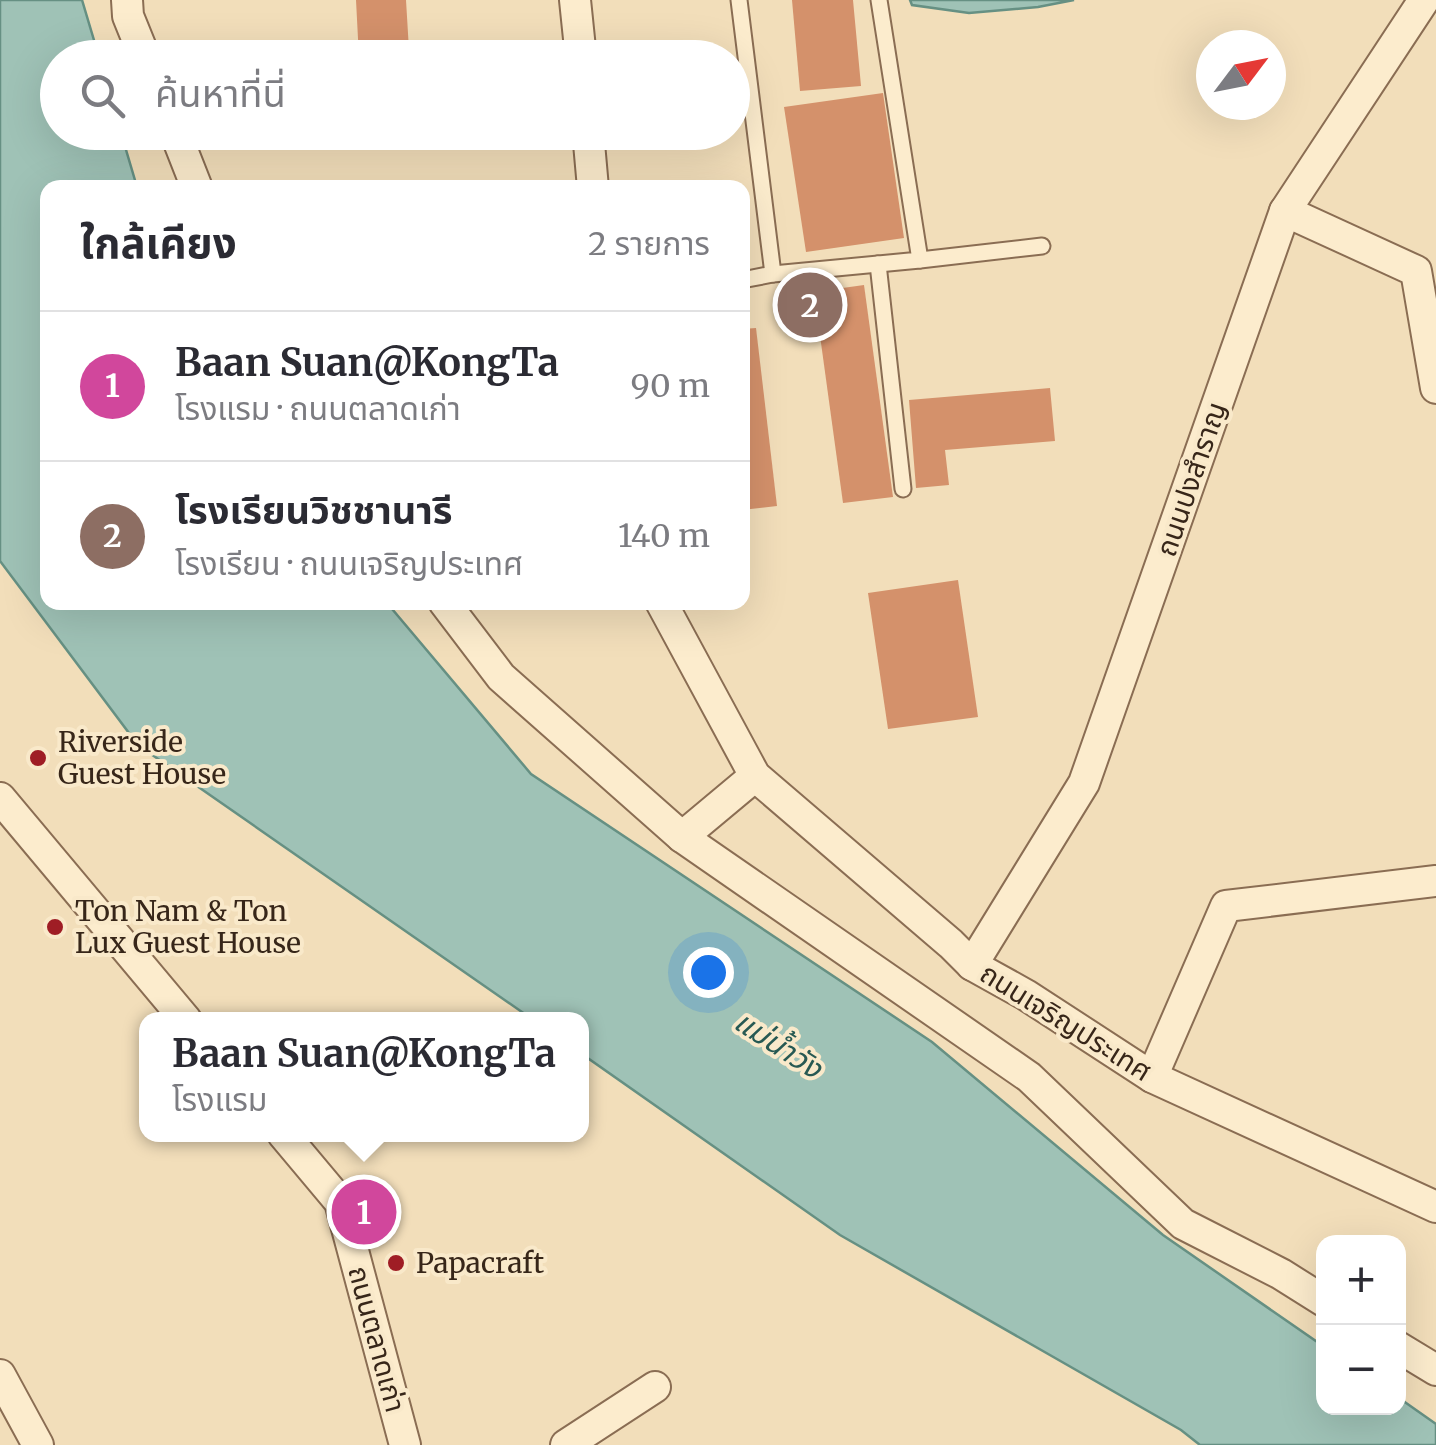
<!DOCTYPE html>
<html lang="th">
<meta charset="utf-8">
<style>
body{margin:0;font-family:Merriweather,"Noto Sans Thai",serif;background:#f7f7f7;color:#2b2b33}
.controls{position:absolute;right:30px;bottom:30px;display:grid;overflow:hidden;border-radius:20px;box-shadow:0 10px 40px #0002}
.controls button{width:90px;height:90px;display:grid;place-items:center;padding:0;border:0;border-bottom:2px solid #e1e1e2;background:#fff;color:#2b2b33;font:50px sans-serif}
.compass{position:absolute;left:1196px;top:30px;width:90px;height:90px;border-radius:50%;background:#fff;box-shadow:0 10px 40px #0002;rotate:58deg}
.you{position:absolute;left:708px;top:972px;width:35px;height:35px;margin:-25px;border:8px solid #fff;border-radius:50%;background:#1a73e8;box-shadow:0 0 0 15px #1a73e833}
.badge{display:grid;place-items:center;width:65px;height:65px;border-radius:50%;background:#0b8043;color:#fff;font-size:32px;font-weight:700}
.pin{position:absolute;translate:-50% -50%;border:5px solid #fff;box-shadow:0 2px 10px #0006}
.popup{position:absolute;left:139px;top:1012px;width:450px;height:130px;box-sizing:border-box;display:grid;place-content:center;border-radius:20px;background:#fff;filter:drop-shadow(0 2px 8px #0005);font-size:32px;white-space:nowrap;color:#7c7c81}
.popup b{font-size:38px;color:#2b2b33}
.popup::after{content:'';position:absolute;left:50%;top:100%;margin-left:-20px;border:20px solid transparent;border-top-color:#fff}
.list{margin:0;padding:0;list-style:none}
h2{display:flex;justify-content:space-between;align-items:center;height:130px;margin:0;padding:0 40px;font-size:42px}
h2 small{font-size:32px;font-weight:400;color:#7c7c81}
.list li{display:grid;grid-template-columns:65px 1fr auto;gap:30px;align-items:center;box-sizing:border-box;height:150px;padding:0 40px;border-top:2px solid #e1e1e2}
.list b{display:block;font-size:38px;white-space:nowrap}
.list p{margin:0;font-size:32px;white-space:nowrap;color:#7c7c81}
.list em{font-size:32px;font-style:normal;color:#7c7c81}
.icon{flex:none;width:55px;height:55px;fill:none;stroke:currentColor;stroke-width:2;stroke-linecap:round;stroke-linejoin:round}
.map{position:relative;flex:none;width:1436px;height:1445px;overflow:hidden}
.search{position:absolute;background:#fff;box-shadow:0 10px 40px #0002;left:40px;top:40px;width:710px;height:110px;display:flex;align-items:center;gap:25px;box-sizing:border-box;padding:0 35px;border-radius:55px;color:#7c7c81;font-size:38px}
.panel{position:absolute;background:#fff;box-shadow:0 10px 40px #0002;left:40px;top:180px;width:710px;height:430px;border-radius:20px}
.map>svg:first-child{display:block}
.water{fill:#9fc2b6;stroke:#669083;stroke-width:2.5}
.building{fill:#d4916b}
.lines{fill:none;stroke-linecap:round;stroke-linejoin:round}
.lane-casing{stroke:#8a6d53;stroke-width:19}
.street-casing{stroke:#8a6d53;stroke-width:34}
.lane{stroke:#fceccd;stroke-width:15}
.street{stroke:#fceccd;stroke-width:30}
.poi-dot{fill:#9f1d25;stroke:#f9e9ca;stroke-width:4}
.labels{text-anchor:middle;stroke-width:8;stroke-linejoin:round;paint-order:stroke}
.street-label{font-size:28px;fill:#372619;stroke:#f9e9ca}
.poi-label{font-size:28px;fill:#372619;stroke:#f9e9ca;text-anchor:start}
.water-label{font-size:30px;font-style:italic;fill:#275953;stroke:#f9e9ca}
</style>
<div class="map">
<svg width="1436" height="1445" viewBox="0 0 1436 1445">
<rect width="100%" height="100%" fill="#f2deba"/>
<!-- water -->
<g class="water">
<path d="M 0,0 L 82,0 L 99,57 L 58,58 L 58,132 L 121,133 L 137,187 L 48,188 L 48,602 L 387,603 L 531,774 L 932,1042 L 1163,1235 L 1323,1346 L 1324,1408 L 1398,1408 L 1399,1398 L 1436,1424 L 1436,1445 L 1200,1445 L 1181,1430 L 840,1235 L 582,1054 L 582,1020 L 532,1019 L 138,745 L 0,561 Z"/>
<path d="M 910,0 L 1074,0 L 1038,7 L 969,13 L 912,5 Z"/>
</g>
<!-- building -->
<g class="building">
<path d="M 356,0 L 406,0 L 409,50 L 424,49 L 425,58 L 359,58 Z"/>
<path d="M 792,0 L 853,0 L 861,86 L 800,91 Z"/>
<path d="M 883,93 L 904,238 L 806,252 L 784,107 Z"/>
<path d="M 864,285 L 893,497 L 843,503 L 814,292 Z"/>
<path d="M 756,328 L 777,506 L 742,510 L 742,329 Z"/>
<path d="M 1050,388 L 1055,441 L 945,450 L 949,485 L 916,488 L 909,400 Z"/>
<path d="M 958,580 L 978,717 L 888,729 L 868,593 Z"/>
</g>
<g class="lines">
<defs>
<g id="lane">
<path d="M 739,0 L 773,274"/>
<path d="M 920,260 L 1042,246"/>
<path d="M 878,264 L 903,489"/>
<path d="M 742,280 L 773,274 L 920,260 L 879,0"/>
</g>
<g id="street">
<path d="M 127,0 L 128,16 L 145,58"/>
<path d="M 575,0 L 581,58"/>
<path d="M 175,132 L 197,188"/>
<path d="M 588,132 L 593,188"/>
<path d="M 1285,211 L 1416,271 L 1436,388"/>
<path d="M 444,602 L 501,677 L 682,837"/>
<path d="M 661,602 L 755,776 L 951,944 L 972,965 L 1026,995 L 1152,1077 L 1436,1207"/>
<path d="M 755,776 L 682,837 L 1029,1077 L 1183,1224 L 1281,1274 L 1324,1301"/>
<path d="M 0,798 L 186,1020"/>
<path d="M 972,965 L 1084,783 L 1285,211 L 1424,0"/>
<path d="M 1152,1077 L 1226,906 L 1436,881"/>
<path d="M 283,1134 L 340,1202 L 405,1445"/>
<path d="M 1398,1347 L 1436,1370"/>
<path d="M 0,1375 L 38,1445"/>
<path d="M 566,1445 L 655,1387"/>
</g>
</defs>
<!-- lane casing -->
<use href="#lane" class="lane-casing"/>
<!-- street casing -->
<use href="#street" class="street-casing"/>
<!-- lane -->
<use href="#lane" class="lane"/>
<!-- street -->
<use href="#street" class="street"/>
</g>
<!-- markers -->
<g class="poi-dot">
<circle cx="38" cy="758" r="10"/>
<circle cx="55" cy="927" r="10"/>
<circle cx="396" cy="1263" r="10"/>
</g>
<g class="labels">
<!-- street labels -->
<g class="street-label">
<text transform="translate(1191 479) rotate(-71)" y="10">ถนนปงสำราญ</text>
<text transform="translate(1066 1022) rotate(32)" y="10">ถนนเจริญประเทศ</text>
<text transform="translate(377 1339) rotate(75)" y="10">ถนนตลาดเก่า</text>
</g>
<!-- poi labels -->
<g class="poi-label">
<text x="58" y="752">Riverside<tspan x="58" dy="32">Guest House</tspan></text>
<text x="75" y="921">Ton Nam &amp; Ton<tspan x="75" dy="32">Lux Guest House</tspan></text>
<text x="416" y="1273">Papacraft</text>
</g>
<!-- water labels -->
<g class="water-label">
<text transform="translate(778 1045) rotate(33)" y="10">แม่น้ำวัง</text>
</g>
</g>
</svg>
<div class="controls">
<button>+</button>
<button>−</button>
</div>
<svg class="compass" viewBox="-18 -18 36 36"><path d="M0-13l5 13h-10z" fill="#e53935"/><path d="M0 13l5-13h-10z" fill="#7c7c81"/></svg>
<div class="you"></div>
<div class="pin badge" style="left:364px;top:1212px;background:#d1479c">1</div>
<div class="popup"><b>Baan Suan@KongTa</b>โรงแรม</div>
<div class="pin badge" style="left:810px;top:305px;background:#8d6e63">2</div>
<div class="search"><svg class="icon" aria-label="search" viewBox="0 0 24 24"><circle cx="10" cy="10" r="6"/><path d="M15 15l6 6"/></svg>ค้นหาที่นี่</div>
<section class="panel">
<h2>ใกล้เคียง<small>2 รายการ</small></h2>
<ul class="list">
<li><span class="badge" style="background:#d1479c">1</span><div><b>Baan Suan@KongTa</b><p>โรงแรม · ถนนตลาดเก่า</p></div><em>90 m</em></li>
<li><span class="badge" style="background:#8d6e63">2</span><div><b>โรงเรียนวิชชานารี</b><p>โรงเรียน · ถนนเจริญประเทศ</p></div><em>140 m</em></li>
</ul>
</section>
</div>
